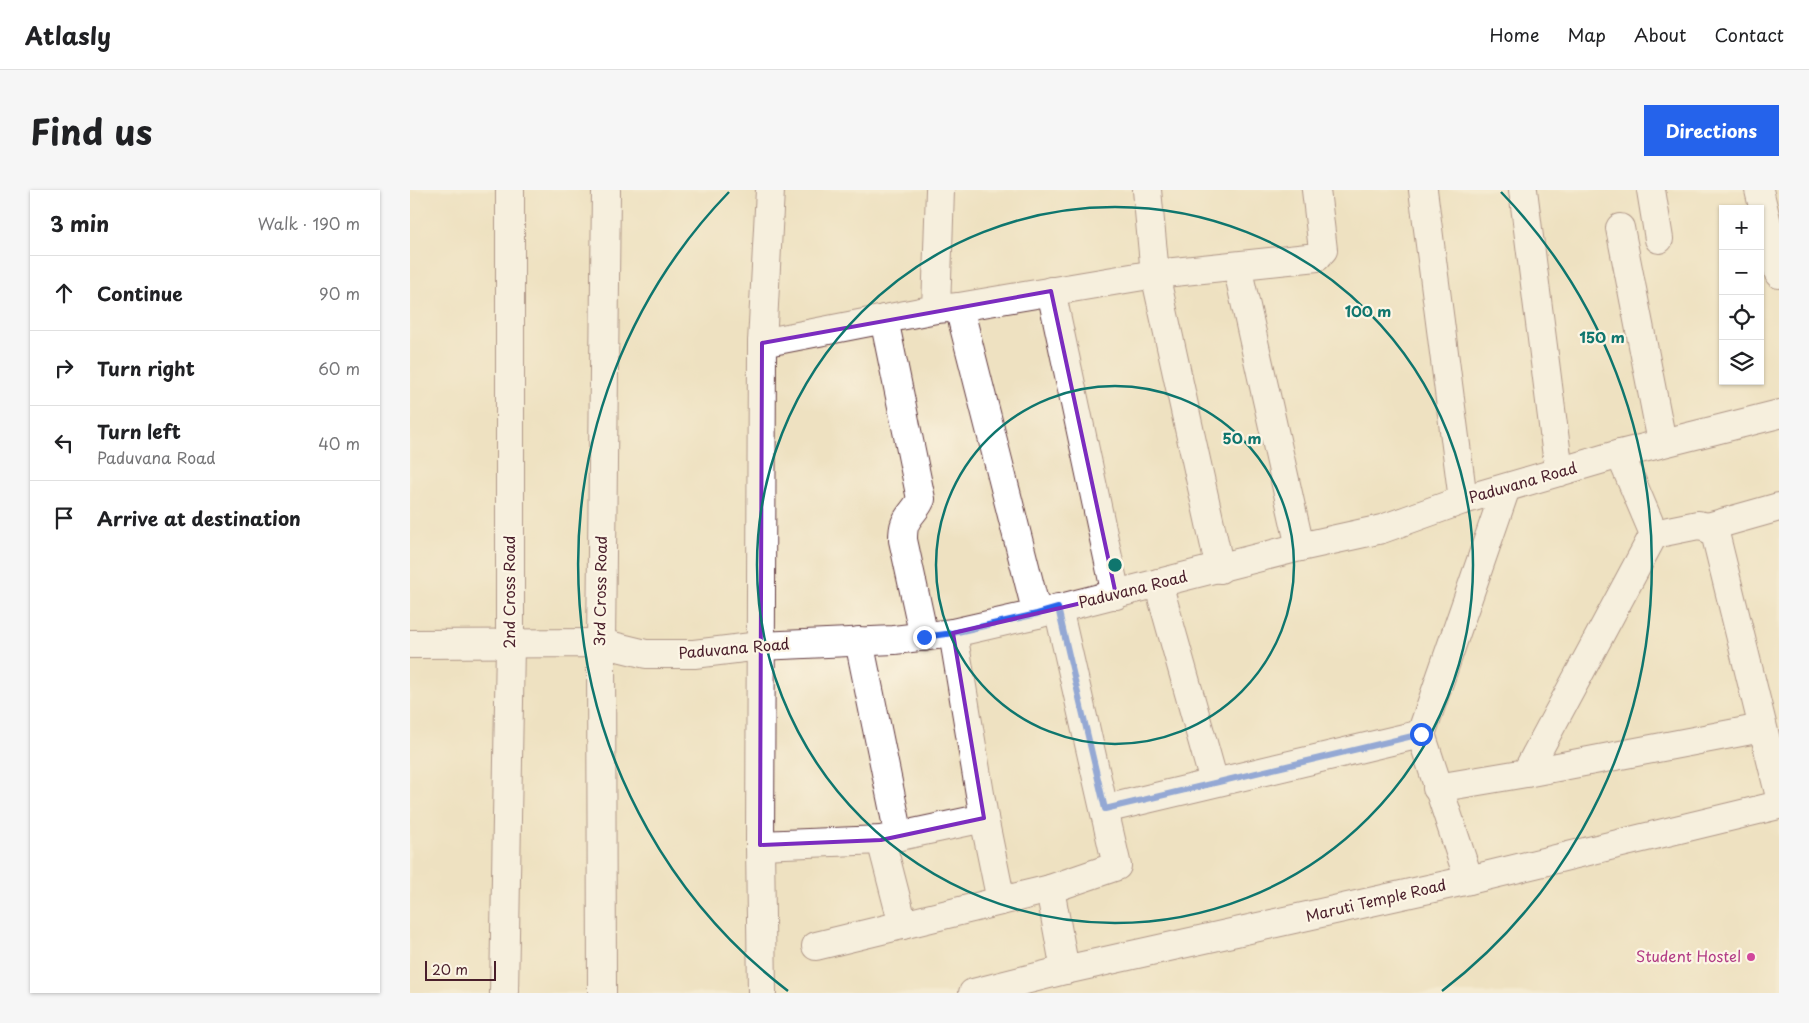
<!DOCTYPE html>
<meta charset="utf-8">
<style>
body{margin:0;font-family:"Playpen Sans",sans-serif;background:#f6f6f6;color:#202124}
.controls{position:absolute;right:15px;top:15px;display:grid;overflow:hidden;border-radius:0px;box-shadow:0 1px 4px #0004}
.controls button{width:45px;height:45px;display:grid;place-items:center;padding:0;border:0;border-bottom:1px solid #e0e0e0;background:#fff;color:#202124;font:25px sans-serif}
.scale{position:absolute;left:15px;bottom:12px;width:71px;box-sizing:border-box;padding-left:5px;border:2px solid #4a1f2b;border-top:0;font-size:14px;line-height:18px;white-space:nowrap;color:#4a1f2b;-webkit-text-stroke:4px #fcf5e5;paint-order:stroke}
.stop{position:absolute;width:15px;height:15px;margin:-11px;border:4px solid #2563eb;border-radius:50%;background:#fff}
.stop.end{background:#2563eb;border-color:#fff;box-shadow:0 1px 5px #0008}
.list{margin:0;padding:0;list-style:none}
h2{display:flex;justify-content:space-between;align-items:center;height:65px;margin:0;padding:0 20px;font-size:21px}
h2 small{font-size:16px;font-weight:400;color:#757577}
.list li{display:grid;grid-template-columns:32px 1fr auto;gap:15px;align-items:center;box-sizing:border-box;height:75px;padding:0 20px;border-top:1px solid #e0e0e0}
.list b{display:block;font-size:19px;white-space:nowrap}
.list p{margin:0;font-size:16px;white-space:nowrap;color:#757577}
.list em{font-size:16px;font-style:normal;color:#757577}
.icon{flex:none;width:28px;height:28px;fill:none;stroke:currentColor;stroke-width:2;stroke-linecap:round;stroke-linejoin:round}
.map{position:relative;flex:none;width:1369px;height:803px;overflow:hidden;border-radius:0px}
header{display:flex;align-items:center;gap:30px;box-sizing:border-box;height:70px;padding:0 25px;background:#fff;border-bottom:1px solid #e0e0e0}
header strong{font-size:24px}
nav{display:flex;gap:28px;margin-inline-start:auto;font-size:18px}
.intro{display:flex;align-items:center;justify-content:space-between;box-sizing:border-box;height:120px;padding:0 30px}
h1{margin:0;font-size:35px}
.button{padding:12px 22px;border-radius:0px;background:#2563eb;color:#fff;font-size:18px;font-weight:700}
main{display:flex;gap:30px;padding:0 30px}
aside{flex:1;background:#fff;border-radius:0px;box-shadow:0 1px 4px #0004}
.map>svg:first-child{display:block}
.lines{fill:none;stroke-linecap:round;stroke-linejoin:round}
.street-casing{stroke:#633c42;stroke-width:30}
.street{stroke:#fff;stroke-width:28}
.route{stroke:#2563eb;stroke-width:6}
.marked{fill:none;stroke:#7b2cbf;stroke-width:4;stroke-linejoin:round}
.ring{fill:none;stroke:#0f766e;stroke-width:2.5}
.hotel-dot{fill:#d1479c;stroke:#fcf5e5;stroke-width:2}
.labels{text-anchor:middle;stroke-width:4.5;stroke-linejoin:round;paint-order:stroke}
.street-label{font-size:15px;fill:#4a1f2b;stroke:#fcf5e5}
.hotel-label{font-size:15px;fill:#b23c85;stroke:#fcf5e5;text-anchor:end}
.centre{fill:#0f766e;stroke:#fcf5e5;stroke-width:2.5}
.ring-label{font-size:15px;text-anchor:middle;font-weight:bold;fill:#0f766e;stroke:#fcf5e5;stroke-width:4.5;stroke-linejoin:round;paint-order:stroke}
</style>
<header>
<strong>Atlasly</strong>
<nav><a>Home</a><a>Map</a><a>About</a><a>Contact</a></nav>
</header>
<div class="intro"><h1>Find us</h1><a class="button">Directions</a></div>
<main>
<aside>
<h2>3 min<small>Walk · 190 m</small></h2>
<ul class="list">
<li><svg class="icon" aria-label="ahead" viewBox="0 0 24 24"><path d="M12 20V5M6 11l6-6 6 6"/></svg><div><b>Continue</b></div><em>90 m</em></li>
<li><svg class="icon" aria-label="right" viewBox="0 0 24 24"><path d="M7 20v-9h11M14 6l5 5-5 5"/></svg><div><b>Turn right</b></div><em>60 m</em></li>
<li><svg class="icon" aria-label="left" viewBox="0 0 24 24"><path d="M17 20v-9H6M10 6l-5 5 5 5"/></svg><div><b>Turn left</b><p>Paduvana Road</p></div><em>40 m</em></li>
<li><svg class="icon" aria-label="arrive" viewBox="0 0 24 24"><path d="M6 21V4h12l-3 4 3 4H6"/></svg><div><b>Arrive at destination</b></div></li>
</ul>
</aside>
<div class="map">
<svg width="1369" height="803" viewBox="0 0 1369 803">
<rect width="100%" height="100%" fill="#fcf5e5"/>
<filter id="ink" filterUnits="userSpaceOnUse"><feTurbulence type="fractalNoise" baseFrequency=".02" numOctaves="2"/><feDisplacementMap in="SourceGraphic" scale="10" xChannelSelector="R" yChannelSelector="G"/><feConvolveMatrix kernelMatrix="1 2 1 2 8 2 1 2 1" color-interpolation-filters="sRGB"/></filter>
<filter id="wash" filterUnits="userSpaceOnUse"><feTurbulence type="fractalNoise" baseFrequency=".0096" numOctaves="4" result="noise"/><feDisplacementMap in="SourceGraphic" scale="20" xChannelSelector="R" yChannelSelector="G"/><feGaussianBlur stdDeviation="1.12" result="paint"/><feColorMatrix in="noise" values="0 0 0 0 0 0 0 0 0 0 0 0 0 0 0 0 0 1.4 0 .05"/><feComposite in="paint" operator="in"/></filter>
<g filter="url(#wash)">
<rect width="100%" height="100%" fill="#eee1c1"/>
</g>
<g filter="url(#ink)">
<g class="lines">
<defs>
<g id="street">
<path d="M 737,0 L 745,84 L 810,379"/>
<path d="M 1013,0 L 1053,310"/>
<path d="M 1113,0 L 1149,282"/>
<path d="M 1241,0 L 1249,49"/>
<path d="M 1349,0 L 1369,84"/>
<path d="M 1210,38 L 1252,252"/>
<path d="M 827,76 L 890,357"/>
<path d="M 641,101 L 706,405"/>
<path d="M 549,117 L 627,424"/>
<path d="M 526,119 L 549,117 L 745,84 L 907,67 L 913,60 L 906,0"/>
<path d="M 474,129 L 511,309 C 507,319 499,324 495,334 C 493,339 493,345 493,350 L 514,447"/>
<path d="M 352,153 L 526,119 L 530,0"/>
<path d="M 1298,337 L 1369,317"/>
<path d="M 1244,344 L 1288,335 L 1298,337 L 1306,347 L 1369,603"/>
<path d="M 748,393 L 804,592"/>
<path d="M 449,451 L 489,646"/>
<path d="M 0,454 L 191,453 L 236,464 L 284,464 L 350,456 L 484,450 L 543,443 L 627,424 L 890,357 L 972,339 L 1053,310 L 1210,264 L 1369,224"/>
<path d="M 1116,583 L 1352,538"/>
<path d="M 1027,598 L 1116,583 L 1244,344 L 1210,264"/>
<path d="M 695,619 L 1011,544"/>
<path d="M 574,628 L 591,711"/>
<path d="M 471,650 L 493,735"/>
<path d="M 350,655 L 471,650 L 574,628 L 543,443"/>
<path d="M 1059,690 L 1011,544 L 1096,298"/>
<path d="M 640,699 L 655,780"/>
<path d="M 406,756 L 640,699 L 707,676 L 648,418"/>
<path d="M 94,803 L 100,454 L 100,0"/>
<path d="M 192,803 L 191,453 L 196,0"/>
<path d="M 352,803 L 350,655 L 352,153 L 360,0"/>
<path d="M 563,803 L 655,780 L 1059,690 L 1369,615"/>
</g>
</defs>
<!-- street casing -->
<use href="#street" class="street-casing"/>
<!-- street -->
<use href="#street" class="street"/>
</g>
</g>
<g class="lines" filter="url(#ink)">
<!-- route -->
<path class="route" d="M 514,447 L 543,443 L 627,424 L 648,418 L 695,619 L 1011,544"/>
</g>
<!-- marked area -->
<path d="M0 0H1369V803H0ZM 641,101 L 706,405 L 543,443 L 574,628 L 471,650 L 350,655 L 352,153 Z" fill="#eee1c1" fill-opacity=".55" fill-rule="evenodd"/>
<path class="marked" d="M 641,101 L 706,405 L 543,443 L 574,628 L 471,650 L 350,655 L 352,153 Z"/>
<!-- distance rings -->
<g class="ring">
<circle cx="705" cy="375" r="179"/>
<circle cx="705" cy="375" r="358"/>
<path d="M378 801A537 537 0 0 1 319 2M1091 2A537 537 0 0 1 1032 801"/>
</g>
<!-- markers -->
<circle class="hotel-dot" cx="1341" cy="767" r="5"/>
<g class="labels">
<!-- street labels -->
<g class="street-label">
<text transform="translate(1113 293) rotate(-16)" y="5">Paduvana Road</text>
<text transform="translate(723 400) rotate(-14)" y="5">Paduvana Road</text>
<text transform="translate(191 401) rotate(-89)" y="5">3rd Cross Road</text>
<text transform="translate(100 402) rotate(-90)" y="5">2nd Cross Road</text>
<text transform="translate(324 459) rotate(-5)" y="5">Paduvana Road</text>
<text transform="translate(966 711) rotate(-13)" y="5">Maruti Temple Road</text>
</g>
<!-- hotel labels -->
<g class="hotel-label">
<text x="1331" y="772">Student Hostel</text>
</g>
</g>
<circle cx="705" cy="375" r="8" class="centre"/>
<g class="ring-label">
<text x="958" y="127">100 m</text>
<text x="1192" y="153">150 m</text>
<text x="832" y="254">50 m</text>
</g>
</svg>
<div class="controls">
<button>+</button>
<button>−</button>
<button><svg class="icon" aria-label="locate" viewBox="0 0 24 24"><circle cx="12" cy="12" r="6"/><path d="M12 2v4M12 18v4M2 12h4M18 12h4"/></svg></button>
<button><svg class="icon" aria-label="layers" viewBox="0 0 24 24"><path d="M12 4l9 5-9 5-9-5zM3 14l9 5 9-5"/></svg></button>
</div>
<div class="scale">20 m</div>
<div class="stop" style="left:1011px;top:544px"></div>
<div class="stop end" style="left:514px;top:447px"></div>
</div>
</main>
